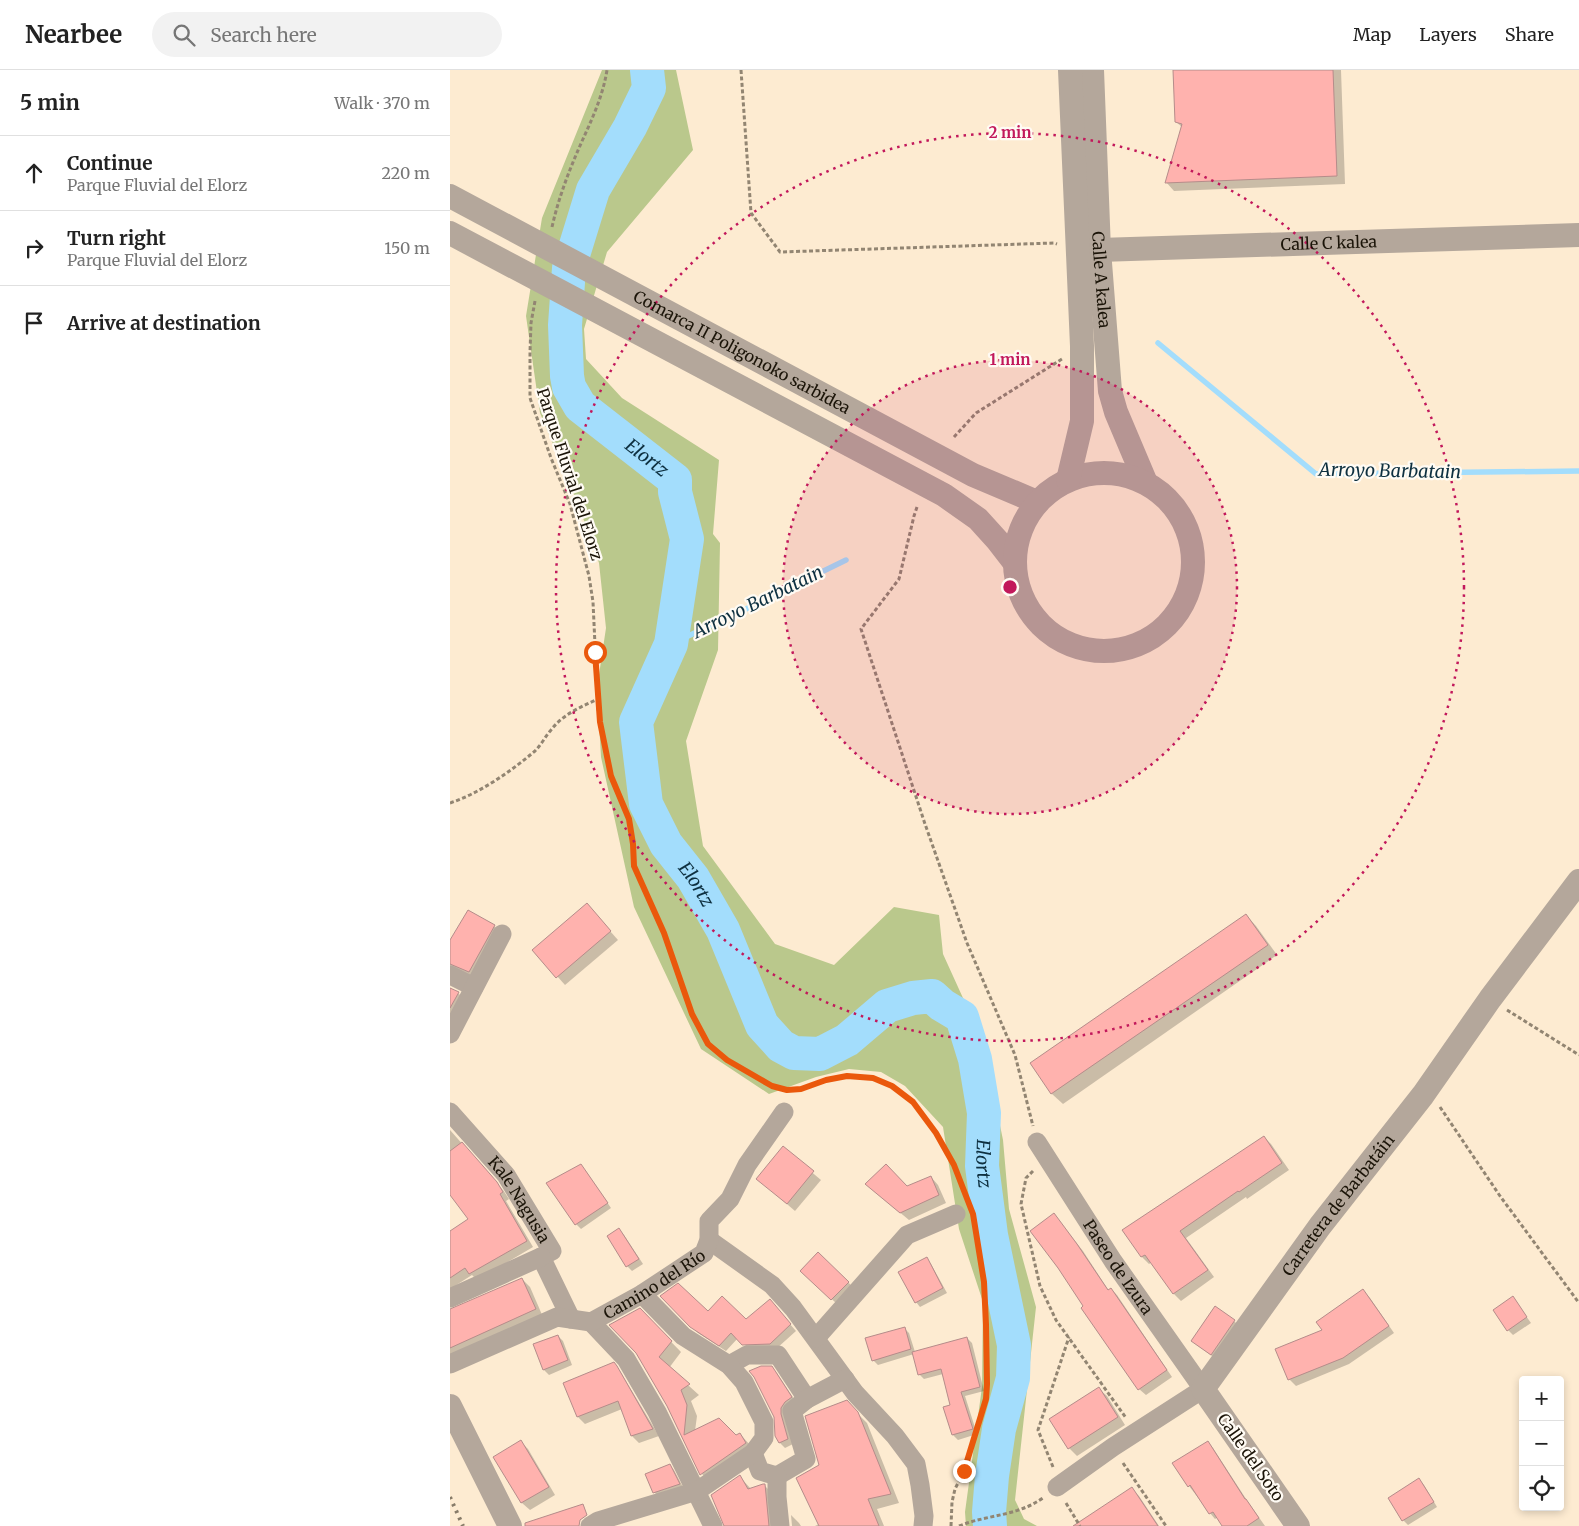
<!DOCTYPE html>
<meta charset="utf-8">
<style>
body{margin:0;font-family:Merriweather,serif;background:#f2f2f2;color:#222}
.controls{position:absolute;right:15px;bottom:15px;display:grid;overflow:hidden;border-radius:5px;box-shadow:0 2px 8px #0003}
.controls button{width:45px;height:45px;display:grid;place-items:center;padding:0;border:0;border-bottom:1px solid #e0e0e0;background:#fff;color:#222;font:25px sans-serif}
.stop{position:absolute;width:15px;height:15px;margin:-11px;border:4px solid #ea580c;border-radius:50%;background:#fff}
.stop.end{background:#ea580c;border-color:#fff;box-shadow:0 1px 5px #0008}
.list{margin:0;padding:0;list-style:none}
h2{display:flex;justify-content:space-between;align-items:center;height:65px;margin:0;padding:0 20px;font-size:21px}
h2 small{font-size:16px;font-weight:400;color:#767676}
.list li{display:grid;grid-template-columns:32px 1fr auto;gap:15px;align-items:center;box-sizing:border-box;height:75px;padding:0 20px;border-top:1px solid #e0e0e0}
.list b{display:block;font-size:19px;white-space:nowrap}
.list p{margin:0;font-size:16px;white-space:nowrap;color:#767676}
.list em{font-size:16px;font-style:normal;color:#767676}
.icon{flex:none;width:28px;height:28px;fill:none;stroke:currentColor;stroke-width:2;stroke-linecap:round;stroke-linejoin:round}
.map{position:relative;flex:none;width:1129px;height:1456px;overflow:hidden}
header{display:flex;align-items:center;gap:30px;box-sizing:border-box;height:70px;padding:0 25px;background:#fff;border-bottom:1px solid #e0e0e0}
header strong{font-size:24px}
nav{display:flex;gap:28px;margin-inline-start:auto;font-size:18px}
.search{width:350px;height:45px;background:#f2f2f2;display:flex;align-items:center;gap:12px;box-sizing:border-box;padding:0 18px;border-radius:28px;color:#767676;font-size:19px}
main{display:flex}
aside{flex:1;background:#fff}
.map>svg:first-child{display:block}
.green{fill:#bac88c}
.shadow{fill:#0003}
.lines{fill:none;stroke-linecap:round;stroke-linejoin:round}
.stream{stroke:#a3ddfc;stroke-width:5.5}
.river{stroke:#a3ddfc;stroke-width:34}
.building{fill:#ffb2ae;stroke:#b58c8a}
.path{stroke:#928572;stroke-width:3;stroke-dasharray:4 2.5;stroke-linecap:butt}
.minor{stroke:#b4a79b;stroke-width:19}
.tertiary{stroke:#b4a79b;stroke-width:24}
.rail{stroke:#877b68;stroke-width:4;stroke-dasharray:2.5 5;stroke-linecap:butt}
.route{stroke:#ea580c;stroke-width:6}
.ring{fill:none;stroke:#c2185b;stroke-width:2.5;stroke-dasharray:2.5 5}
.labels{text-anchor:middle;stroke-width:4.5;stroke-linejoin:round;paint-order:stroke}
.street-label{font-size:16px;fill:#1b1408;stroke:#fffbf4}
.water-label{font-size:18px;font-style:italic;fill:#0e3040;stroke:#fffbf4}
.centre{fill:#c2185b;stroke:#fffbf4;stroke-width:2.5}
.ring-label{font-size:15px;text-anchor:middle;font-weight:bold;fill:#c2185b;stroke:#fffbf4;stroke-width:4.5;stroke-linejoin:round;paint-order:stroke}
</style>
<header>
<strong>Nearbee</strong>
<div class="search"><svg class="icon" aria-label="search" viewBox="0 0 24 24"><circle cx="10" cy="10" r="6"/><path d="M15 15l6 6"/></svg>Search here</div>
<nav><a>Map</a><a>Layers</a><a>Share</a></nav>
</header>
<main>
<aside>
<h2>5 min<small>Walk · 370 m</small></h2>
<ul class="list">
<li><svg class="icon" aria-label="ahead" viewBox="0 0 24 24"><path d="M12 20V5M6 11l6-6 6 6"/></svg><div><b>Continue</b><p>Parque Fluvial del Elorz</p></div><em>220 m</em></li>
<li><svg class="icon" aria-label="right" viewBox="0 0 24 24"><path d="M7 20v-9h11M14 6l5 5-5 5"/></svg><div><b>Turn right</b><p>Parque Fluvial del Elorz</p></div><em>150 m</em></li>
<li><svg class="icon" aria-label="arrive" viewBox="0 0 24 24"><path d="M6 21V4h12l-3 4 3 4H6"/></svg><div><b>Arrive at destination</b></div></li>
</ul>
</aside>
<div class="map">
<svg width="1129" height="1456" viewBox="0 0 1129 1456">
<rect width="100%" height="100%" fill="#fdebd1"/>
<!-- green -->
<path class="green" d="M 152,0 L 226,0 L 243,80 L 157,182 L 134,259 L 136,289 L 172,328 L 269,390 L 263,464 L 270,473 L 268,580 L 236,671 L 253,776 L 325,874 L 384,895 L 444,837 L 489,845 L 493,884 L 533,972 L 553,1070 L 559,1139 L 586,1237 L 565,1430 L 574,1449 L 587,1456 L 516,1456 L 515,1442 L 532,1317 L 533,1232 L 509,1159 L 493,1057 L 455,1016 L 431,1002 L 399,999 L 366,1007 L 319,1024 L 251,979 L 184,837 L 151,687 L 147,618 L 156,558 L 149,493 L 128,434 L 90,343 L 76,246 L 92,148 Z"/>
<!-- shadow -->
<g class="shadow">
<path d="M 725,0 L 891,0 L 895,114 L 724,121 L 716,112 L 732,57 L 726,52 Z"/>
<path d="M 18,841 L 44,856 L 52,864 L 27,909 L 0,905 L 0,873 Z"/>
<path d="M 144,843 L 168,870 L 115,915 L 84,880 Z"/>
<path d="M 796,845 L 806,856 L 827,885 L 613,1034 L 602,1024 L 582,994 Z"/>
<path d="M 0,918 L 8,923 L 16,931 L 0,961 Z"/>
<path d="M 0,1060 L 53,1120 L 59,1129 L 56,1131 L 83,1177 L 27,1210 L 22,1205 L 0,1219 L 0,1162 L 20,1149 L 0,1123 Z"/>
<path d="M 814,1067 L 821,1074 L 839,1100 L 797,1129 L 796,1127 L 736,1168 L 764,1207 L 731,1231 L 724,1224 L 702,1192 L 699,1194 L 692,1187 L 674,1160 Z"/>
<path d="M 333,1078 L 371,1110 L 345,1141 L 308,1109 Z"/>
<path d="M 135,1100 L 161,1138 L 131,1159 L 126,1154 Z"/>
<path d="M 481,1107 L 488,1115 L 496,1133 L 459,1150 L 424,1121 L 457,1117 Z"/>
<path d="M 604,1145 L 633,1181 L 659,1221 L 661,1219 L 667,1225 L 722,1307 L 696,1325 L 689,1319 L 634,1237 Z"/>
<path d="M 169,1160 L 174,1165 L 193,1194 L 182,1201 L 177,1196 Z"/>
<path d="M 368,1184 L 403,1217 L 387,1234 L 352,1201 Z"/>
<path d="M 476,1189 L 481,1194 L 497,1223 L 470,1237 L 466,1232 Z"/>
<path d="M 72,1209 L 80,1217 L 93,1247 L 0,1289 L 0,1241 Z"/>
<path d="M 913,1221 L 920,1228 L 944,1263 L 899,1294 L 846,1316 L 839,1309 L 873,1261 Z"/>
<path d="M 212,1226 L 258,1243 L 296,1250 L 325,1237 L 346,1261 L 326,1279 L 300,1280 L 288,1268 L 276,1281 L 248,1263 Z"/>
<path d="M 1063,1228 L 1081,1253 L 1063,1265 L 1058,1260 Z"/>
<path d="M 190,1240 L 231,1282 L 219,1298 L 249,1325 L 241,1331 L 247,1346 L 245,1361 L 286,1367 L 290,1364 L 300,1375 L 262,1414 L 252,1404 L 218,1336 Z"/>
<path d="M 784,1251 L 789,1256 L 766,1289 L 742,1271 Z"/>
<path d="M 454,1258 L 459,1263 L 465,1282 L 517,1268 L 522,1273 L 534,1321 L 515,1326 L 527,1364 L 508,1370 L 503,1365 L 495,1338 L 501,1336 L 493,1304 L 474,1309 L 469,1304 L 464,1284 L 428,1295 L 423,1290 Z"/>
<path d="M 108,1266 L 113,1271 L 122,1295 L 99,1305 L 94,1300 L 84,1275 Z"/>
<path d="M 163,1294 L 170,1301 L 209,1366 L 189,1373 L 182,1366 L 172,1339 L 135,1354 L 128,1347 L 115,1313 Z"/>
<path d="M 321,1298 L 327,1303 L 346,1332 L 343,1374 L 335,1378 L 330,1373 L 326,1366 Z"/>
<path d="M 649,1319 L 657,1326 L 675,1355 L 627,1386 L 619,1378 Z"/>
<path d="M 406,1342 L 417,1353 L 449,1433 L 427,1439 L 434,1456 L 365,1456 L 369,1454 L 371,1396 Z"/>
<path d="M 70,1371 L 78,1379 L 105,1425 L 80,1440 L 72,1433 L 45,1387 Z"/>
<path d="M 758,1372 L 763,1378 L 798,1432 L 815,1456 L 774,1456 L 768,1447 L 765,1449 L 760,1443 L 739,1416 Z"/>
<path d="M 220,1395 L 224,1400 L 234,1419 L 209,1427 L 204,1422 Z"/>
<path d="M 290,1407 L 301,1419 L 314,1415 L 324,1425 L 327,1456 L 275,1456 Z"/>
<path d="M 969,1410 L 974,1415 L 987,1437 L 958,1455 L 953,1450 L 940,1428 Z"/>
<path d="M 681,1419 L 689,1426 L 709,1456 L 644,1456 Z"/>
<path d="M 341,1445 L 349,1453 L 351,1456 L 342,1456 Z"/>
</g>
<g class="lines">
<!-- stream -->
<g class="stream">
<path d="M 708,273 L 866,404 L 1129,401"/>
<path d="M 221,574 L 296,539 L 396,490"/>
</g>
<!-- river -->
<path class="river" id="s1" d="M 197,0 L 199,18 L 180,57 L 143,120 L 119,198 L 115,255 L 117,306 L 119,317 L 130,336 L 225,410 L 225,422 L 237,469 L 221,574 L 186,652 L 196,734 L 216,774 L 243,808 L 273,860 L 312,955 L 331,976 L 344,983 L 370,984 L 397,970 L 437,936 L 463,928 L 482,926 L 492,935 L 512,947 L 525,989 L 534,1043 L 532,1096 L 541,1165 L 564,1275 L 563,1308 L 549,1359 L 542,1406 L 539,1442 L 540,1456"/>
</g>
<!-- building -->
<g class="building">
<path d="M 723,0 L 883,0 L 887,106 L 715,113 L 732,54 L 725,52 Z"/>
<path d="M 137,833 L 161,861 L 106,908 L 82,880 Z"/>
<path d="M 18,840 L 45,855 L 19,902 L 0,894 L 0,870 Z"/>
<path d="M 796,844 L 818,875 L 601,1024 L 580,993 Z"/>
<path d="M 0,918 L 9,922 L 0,938 Z"/>
<path d="M 814,1066 L 832,1093 L 789,1122 L 788,1121 L 730,1161 L 758,1200 L 723,1224 L 695,1185 L 691,1187 L 672,1160 Z"/>
<path d="M 12,1072 L 47,1112 L 53,1122 L 50,1124 L 77,1171 L 19,1204 L 15,1198 L 0,1208 L 0,1161 L 18,1149 L 0,1125 L 0,1081 Z"/>
<path d="M 333,1076 L 364,1101 L 337,1134 L 306,1109 Z"/>
<path d="M 131,1094 L 158,1133 L 125,1155 L 96,1113 Z"/>
<path d="M 436,1094 L 457,1116 L 481,1106 L 489,1125 L 450,1143 L 415,1114 Z"/>
<path d="M 604,1143 L 627,1174 L 658,1220 L 661,1218 L 717,1300 L 688,1320 L 631,1238 L 633,1236 L 608,1198 L 580,1161 Z"/>
<path d="M 169,1158 L 189,1189 L 176,1197 L 157,1166 Z"/>
<path d="M 368,1182 L 399,1212 L 381,1230 L 350,1201 Z"/>
<path d="M 477,1187 L 493,1218 L 465,1233 L 448,1202 Z"/>
<path d="M 72,1208 L 86,1239 L 0,1278 L 0,1239 Z"/>
<path d="M 228,1213 L 258,1241 L 272,1226 L 296,1249 L 320,1229 L 341,1254 L 320,1274 L 292,1275 L 281,1263 L 269,1276 L 240,1257 L 210,1226 Z"/>
<path d="M 913,1219 L 939,1256 L 893,1288 L 838,1310 L 825,1279 L 872,1260 L 866,1252 Z"/>
<path d="M 1063,1226 L 1077,1247 L 1057,1261 L 1043,1240 Z"/>
<path d="M 765,1236 L 785,1250 L 761,1285 L 741,1271 Z"/>
<path d="M 190,1238 L 222,1271 L 209,1287 L 240,1314 L 231,1320 L 237,1335 L 234,1365 L 269,1348 L 286,1365 L 290,1363 L 296,1373 L 250,1405 L 217,1336 L 186,1283 L 159,1255 Z"/>
<path d="M 455,1257 L 461,1279 L 422,1291 L 415,1268 Z"/>
<path d="M 108,1265 L 118,1290 L 93,1300 L 83,1274 Z"/>
<path d="M 517,1267 L 530,1317 L 511,1322 L 523,1359 L 502,1365 L 493,1337 L 500,1335 L 491,1299 L 468,1305 L 462,1282 Z"/>
<path d="M 164,1292 L 167,1296 L 203,1359 L 181,1366 L 168,1331 L 127,1347 L 113,1313 Z"/>
<path d="M 311,1296 L 322,1296 L 342,1327 L 335,1332 L 331,1338 L 331,1344 L 338,1369 L 329,1373 L 325,1366 L 324,1347 L 304,1307 L 299,1301 Z"/>
<path d="M 649,1317 L 668,1347 L 618,1379 L 599,1349 Z"/>
<path d="M 397,1330 L 408,1342 L 441,1424 L 418,1429 L 429,1456 L 369,1456 L 346,1408 L 369,1395 L 355,1346 Z"/>
<path d="M 71,1370 L 99,1417 L 71,1433 L 43,1387 Z"/>
<path d="M 758,1371 L 795,1429 L 796,1429 L 809,1448 L 797,1456 L 772,1456 L 763,1442 L 759,1444 L 740,1415 L 738,1417 L 722,1393 Z"/>
<path d="M 220,1394 L 230,1414 L 203,1423 L 195,1404 Z"/>
<path d="M 290,1405 L 298,1419 L 313,1414 L 315,1414 L 319,1456 L 274,1456 L 261,1425 Z"/>
<path d="M 969,1408 L 984,1432 L 952,1451 L 938,1428 Z"/>
<path d="M 682,1417 L 708,1456 L 623,1456 Z"/>
<path d="M 133,1434 L 137,1445 L 130,1450 L 129,1456 L 75,1456 L 75,1453 Z"/>
</g>
<g class="lines">
<!-- path -->
<g class="path">
<path d="M 291,0 L 301,143 L 330,182 L 604,173 L 607,174"/>
<path d="M 102,157 C 109,126 120,98 133,69 C 143,47 153,25 157,0"/>
<path d="M 85,231 L 81,253 L 80,282 L 80,328 L 101,388 L 120,434 L 139,506 L 143,532 L 148,639 L 156,686 L 161,706 L 179,749 L 183,774 L 184,796 L 214,863 L 242,944 L 258,974 L 277,990 L 322,1016 L 337,1020 L 351,1019 L 376,1010 L 397,1006 L 423,1008 L 441,1016 L 463,1032 L 486,1063 L 504,1095 L 518,1130"/>
<path d="M 504,367 L 526,343 L 612,289"/>
<path d="M 467,437 L 464,446 L 449,509 L 411,559 L 475,754 L 517,873 L 565,985 L 583,1056"/>
<path d="M 0,733 C 30,723 60,702 85,681 C 91,675 95,667 101,660 C 113,644 131,637 148,629"/>
<path d="M 1057,940 L 1129,985"/>
<path d="M 990,1037 L 1050,1126 L 1129,1233"/>
<path d="M 583,1101 L 576,1108 L 571,1134 L 590,1216 L 606,1250 L 676,1348"/>
<path d="M 673,1393 L 716,1456"/>
<path d="M 603,1397 L 588,1360 L 619,1267"/>
<path d="M 616,1433 L 630,1456"/>
<path d="M 501,1456 L 502,1432 L 505,1419 L 514,1401 L 521,1378 L 536,1329 L 537,1314 L 536,1255 L 534,1212 L 523,1150"/>
<path d="M 509,1456 C 539,1444 565,1447 593,1428"/>
</g>
<!-- minor -->
<g class="minor">
<path d="M 0,905 L 24,917"/>
<path d="M 0,964 L 52,864"/>
<path id="s2" d="M 0,1042 L 56,1105 L 102,1181 L 91,1187 L 121,1249"/>
<path id="s3" d="M 587,1072 L 663,1191 L 753,1319 L 663,1377 L 607,1417"/>
<path d="M 259,1170 L 322,1215 L 343,1238 L 405,1323 L 445,1366 L 466,1394 L 470,1415 L 474,1446 L 473,1456"/>
<path d="M 0,1228 L 91,1187"/>
<path d="M 141,1252 L 176,1289 L 207,1342 L 263,1456"/>
<path d="M 366,1268 L 457,1165 L 506,1144"/>
<path id="s4" d="M 0,1294 L 107,1247 L 141,1252 L 192,1224 L 254,1183 L 259,1170 L 259,1151 L 280,1129 L 297,1095 L 334,1042"/>
<path d="M 279,1295 L 297,1285 L 328,1285 L 357,1329"/>
<path d="M 303,1383 L 310,1401 L 327,1406 L 356,1389 L 342,1341 L 357,1329 L 395,1309"/>
<path d="M 327,1406 L 327,1427 L 330,1456"/>
<path d="M 140,1456 L 148,1451 L 247,1421 L 303,1383 L 314,1368 L 314,1352 L 294,1312 L 279,1295 L 233,1266 L 192,1224"/>
</g>
<!-- tertiary -->
<g class="tertiary">
<path id="s5" d="M 642,0 L 649,180 L 660,321 L 666,342 L 696,413"/>
<path id="s6" d="M 0,126 L 523,405 L 587,432"/>
<path d="M 0,163 L 494,425 L 528,449 L 547,470 L 564,492"/>
<path id="s7" d="M 628,182 L 649,180 L 1129,165"/>
<circle cx="654" cy="492" r="89"/>
<path d="M 618,410 L 632,351 L 632,276 L 620,0"/>
<path d="M 0,1336 L 60,1456"/>
<path id="s8" d="M 848,1456 L 753,1319 L 870,1156 L 973,1025 L 1040,929 L 1129,811"/>
</g>
<!-- rail -->
<path class="rail" d="M 0,1427 L 13,1456"/>
</g>
<g class="lines">
<!-- route -->
<path class="route" d="M 145,582 L 150,652 L 161,706 L 179,749 L 183,774 L 184,796 L 214,863 L 242,944 L 258,974 L 277,990 L 322,1016 L 337,1020 L 351,1019 L 376,1010 L 397,1006 L 423,1008 L 442,1016 L 463,1032 L 486,1063 L 504,1095 L 523,1144 L 534,1212 L 536,1255 L 537,1314 L 536,1329 L 514,1401"/>
</g>
<!-- distance rings -->
<circle cx="560" cy="517" r="227" fill="#c2185b" fill-opacity=".12"/>
<g class="ring">
<circle cx="560" cy="517" r="227"/>
<circle cx="560" cy="517" r="454"/>
</g>
<g class="labels">
<!-- street labels -->
<g class="street-label">
<text dy="6" stroke="none"><textPath href="#s7" startOffset="251">Calle C kalea</textPath></text>
<text dy="6" stroke="none"><textPath href="#s5" startOffset="210">Calle A kalea</textPath></text>
<text dy="6" stroke="none"><textPath href="#s6" startOffset="331">Comarca II Poligonoko sarbidea</textPath></text>
<text transform="translate(120 404) rotate(72)" y="6">Parque Fluvial del Elorz</text>
<text dy="6" stroke="none"><textPath href="#s2" startOffset="112">Kale Nagusia</textPath></text>
<text dy="6" stroke="none"><textPath href="#s8" startOffset="395">Carretera de Barbatáin</textPath></text>
<text dy="6" stroke="none"><textPath href="#s3" startOffset="149">Paseo de Izura</textPath></text>
<text dy="6" stroke="none"><textPath href="#s4" startOffset="225">Camino del Río</textPath></text>
<text transform="translate(801 1387) rotate(55)" y="6">Calle del Soto</text>
</g>
<!-- water labels -->
<g class="water-label">
<text dy="6" stroke="none"><textPath href="#s1" startOffset="442">Elortz</textPath></text>
<text transform="translate(940 401) rotate(1)" y="6">Arroyo Barbatain</text>
<text transform="translate(308 532) rotate(-26)" y="6">Arroyo Barbatain</text>
<text dy="6" stroke="none"><textPath href="#s1" startOffset="908">Elortz</textPath></text>
<text dy="6" stroke="none"><textPath href="#s1" startOffset="1448">Elortz</textPath></text>
</g>
</g>
<circle cx="560" cy="517" r="8" class="centre"/>
<g class="ring-label">
<text x="560" y="68">2 min</text>
<text x="560" y="295">1 min</text>
</g>
</svg>
<div class="controls">
<button>+</button>
<button>−</button>
<button><svg class="icon" aria-label="locate" viewBox="0 0 24 24"><circle cx="12" cy="12" r="6"/><path d="M12 2v4M12 18v4M2 12h4M18 12h4"/></svg></button>
</div>
<div class="stop" style="left:145px;top:582px"></div>
<div class="stop end" style="left:514px;top:1401px"></div>
</div>
</main>
